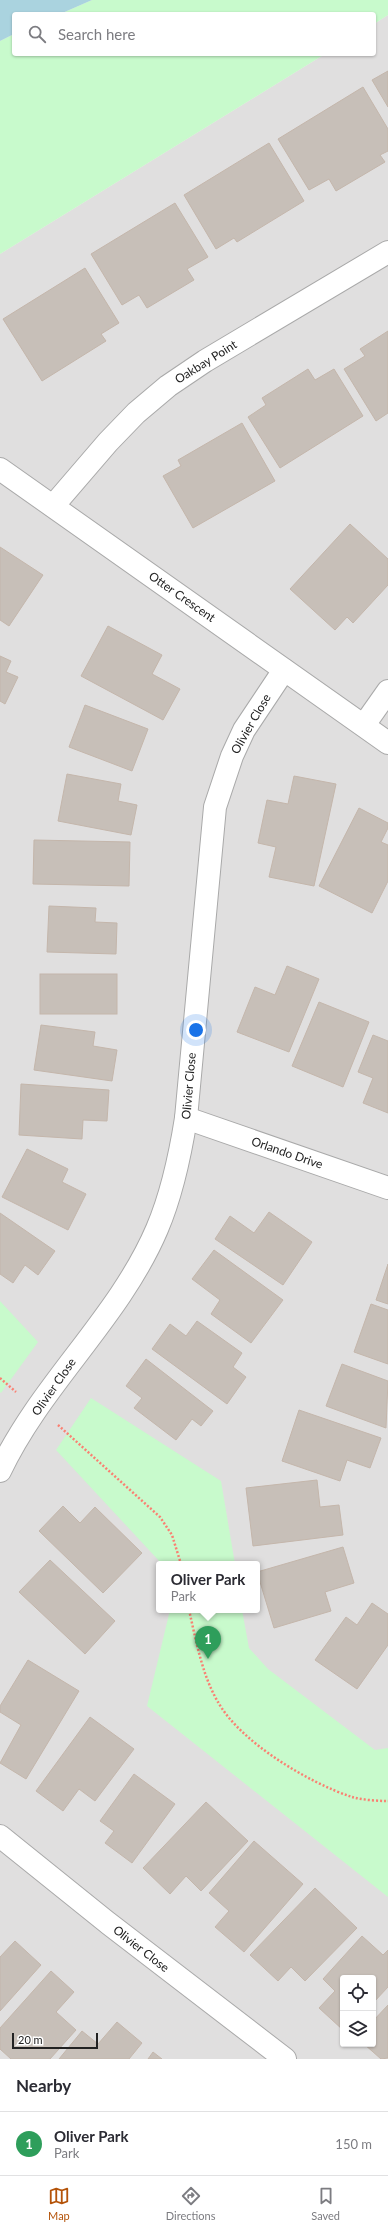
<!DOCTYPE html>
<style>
body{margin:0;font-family:Lato,sans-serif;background:#f2f2f3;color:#2b2b33}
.controls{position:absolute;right:12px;bottom:12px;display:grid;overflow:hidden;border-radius:4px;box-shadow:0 1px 3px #0004}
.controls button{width:36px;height:36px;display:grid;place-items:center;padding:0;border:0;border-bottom:1px solid #e1e1e2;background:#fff;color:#2b2b33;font:20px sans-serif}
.scale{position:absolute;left:12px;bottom:10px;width:86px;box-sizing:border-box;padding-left:4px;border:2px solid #222;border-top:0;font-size:11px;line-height:14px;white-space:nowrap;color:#222;-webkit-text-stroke:3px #fff;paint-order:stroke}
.you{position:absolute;left:196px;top:1030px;width:14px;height:14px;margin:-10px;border:3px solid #fff;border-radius:50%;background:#1a73e8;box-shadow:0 0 0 6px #1a73e833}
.badge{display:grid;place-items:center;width:26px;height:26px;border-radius:50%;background:#b45309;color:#fff;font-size:13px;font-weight:700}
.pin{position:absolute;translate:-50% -33px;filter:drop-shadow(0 1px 2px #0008)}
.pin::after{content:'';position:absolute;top:21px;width:14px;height:12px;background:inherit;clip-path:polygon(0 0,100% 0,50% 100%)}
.popup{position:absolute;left:156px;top:1561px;width:104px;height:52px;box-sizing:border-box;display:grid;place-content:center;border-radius:4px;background:#fff;filter:drop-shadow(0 1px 3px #0005);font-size:13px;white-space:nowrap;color:#7c7c81}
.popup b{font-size:15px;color:#2b2b33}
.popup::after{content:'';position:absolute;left:50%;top:100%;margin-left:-8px;border:8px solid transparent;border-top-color:#fff}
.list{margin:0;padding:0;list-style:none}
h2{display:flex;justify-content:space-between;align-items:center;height:52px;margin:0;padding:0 16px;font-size:17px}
h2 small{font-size:13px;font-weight:400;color:#7c7c81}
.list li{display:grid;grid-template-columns:26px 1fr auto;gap:12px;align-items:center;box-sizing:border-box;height:64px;padding:0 16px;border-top:1px solid #e1e1e2}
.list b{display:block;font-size:15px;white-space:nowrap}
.list p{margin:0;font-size:13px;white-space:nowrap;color:#7c7c81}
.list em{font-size:13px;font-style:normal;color:#7c7c81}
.icon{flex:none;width:22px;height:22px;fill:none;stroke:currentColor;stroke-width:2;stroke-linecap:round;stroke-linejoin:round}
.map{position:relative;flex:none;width:388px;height:2059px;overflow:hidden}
.search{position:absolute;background:#fff;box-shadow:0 1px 3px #0004;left:12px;right:12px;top:12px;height:44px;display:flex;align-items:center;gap:10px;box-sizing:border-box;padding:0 14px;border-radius:4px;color:#7c7c81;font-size:15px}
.sheet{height:116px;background:#fff}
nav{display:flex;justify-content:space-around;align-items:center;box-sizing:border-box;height:56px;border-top:1px solid #e1e1e2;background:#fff;font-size:11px;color:#7c7c81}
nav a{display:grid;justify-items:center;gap:2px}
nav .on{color:#b45309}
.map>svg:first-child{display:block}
.residential{fill:#e0dfdf;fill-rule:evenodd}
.park{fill:#c8facc}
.water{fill:#aad3df}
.building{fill:#c7bfb8;stroke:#c4b6ab}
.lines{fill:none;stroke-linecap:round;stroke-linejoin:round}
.minor-casing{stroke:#a9a9a9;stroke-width:24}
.path{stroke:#fa8072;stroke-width:2.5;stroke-dasharray:2 2;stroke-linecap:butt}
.minor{stroke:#fff;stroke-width:22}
.labels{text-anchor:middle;stroke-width:3;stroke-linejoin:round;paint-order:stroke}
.street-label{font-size:12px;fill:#222;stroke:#fff}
</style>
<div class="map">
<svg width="388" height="2059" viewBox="0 0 388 2059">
<rect width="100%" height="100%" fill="#f2efe9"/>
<!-- residential -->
<path class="residential" d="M 388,15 L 388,2059 L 0,2059 L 0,254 L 325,54 L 374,54 L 374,24 ZM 159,1564 L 257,1564 L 257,1610 L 159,1610 ZM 343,1978 L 373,1978 L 373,2044 L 343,2044 Z"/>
<!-- park -->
<g class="park">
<path d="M 92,0 L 388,0 L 388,15 L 374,24 L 374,14 L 60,14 Z"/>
<path d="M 14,34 L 14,54 L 325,54 L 0,254 L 0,41 Z"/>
<path d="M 0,1301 L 38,1342 L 1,1393 L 0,1392 Z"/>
<path d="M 91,1398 L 221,1481 L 235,1564 L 162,1564 L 56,1450 Z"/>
<path d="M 170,1610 L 242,1610 L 249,1648 L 268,1669 L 375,1750 L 388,1748 L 388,1897 L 147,1706 Z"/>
</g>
<!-- water -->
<path class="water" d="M 0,0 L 92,0 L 60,14 L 14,14 L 14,34 L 0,41 Z"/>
<!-- building -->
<g class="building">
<path d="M 388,71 L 388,107 L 372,80 Z"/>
<path d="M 363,87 L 388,129 L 388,151 L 380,155 L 385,162 L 336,191 L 329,179 L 309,190 L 278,139 Z"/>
<path d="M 269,143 L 304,201 L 237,242 L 234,238 L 216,249 L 184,195 Z"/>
<path d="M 175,203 L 208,257 L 187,269 L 194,280 L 147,308 L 139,295 L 122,305 L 91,254 Z"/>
<path d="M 85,268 L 119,323 L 101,334 L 106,341 L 42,381 L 3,319 Z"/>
<path d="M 388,331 L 388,413 L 376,421 L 344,369 L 365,356 L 360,349 Z"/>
<path d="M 308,369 L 315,380 L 334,369 L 363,416 L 280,468 L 248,417 L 266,405 L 262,398 Z"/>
<path d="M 242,423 L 275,481 L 193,528 L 163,476 L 181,466 L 178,460 Z"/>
<path d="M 350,524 L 388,559 L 388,585 L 353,623 L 347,617 L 335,630 L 290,589 Z"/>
<path d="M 0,547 L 43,575 L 9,626 L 0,620 Z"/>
<path d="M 108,626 L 162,655 L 152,674 L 180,689 L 163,720 L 81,676 Z"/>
<path d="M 0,656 L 11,661 L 6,672 L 18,677 L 5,704 L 0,701 Z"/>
<path d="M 85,705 L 148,729 L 132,771 L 69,747 Z"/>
<path d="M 67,774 L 121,784 L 118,801 L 137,805 L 131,835 L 58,821 Z"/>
<path d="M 294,776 L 336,784 L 314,886 L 269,877 L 276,847 L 258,843 L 267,800 L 288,804 Z"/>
<path d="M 359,808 L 388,823 L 388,828 L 381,842 L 388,845 L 388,881 L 372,913 L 319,886 Z"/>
<path d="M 34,840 L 130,842 L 129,886 L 33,884 Z"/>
<path d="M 49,906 L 96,908 L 95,922 L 117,923 L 116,954 L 47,952 Z"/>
<path d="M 287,966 L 319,979 L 289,1052 L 237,1032 L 255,987 L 275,995 Z"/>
<rect x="40" y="974" width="77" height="40"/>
<path d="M 319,1002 L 369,1022 L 343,1087 L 292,1066 Z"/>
<path d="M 41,1025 L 95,1032 L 93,1046 L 117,1050 L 112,1081 L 34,1070 Z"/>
<path d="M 373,1035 L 388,1041 L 388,1113 L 363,1103 L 373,1078 L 358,1072 Z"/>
<path d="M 21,1084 L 109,1090 L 107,1121 L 83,1120 L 82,1139 L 19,1135 Z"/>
<path d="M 27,1149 L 68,1169 L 62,1182 L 86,1194 L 68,1230 L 2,1197 Z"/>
<path d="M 269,1212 L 312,1242 L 283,1285 L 215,1239 L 230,1216 L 254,1233 Z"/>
<path d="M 0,1213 L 55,1251 L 38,1275 L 25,1265 L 13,1283 L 0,1274 Z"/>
<path d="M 214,1250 L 283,1300 L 251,1343 L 211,1314 L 220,1300 L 192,1279 Z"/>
<path d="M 388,1264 L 388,1304 L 376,1300 Z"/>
<path d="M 371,1304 L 388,1310 L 388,1364 L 354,1352 Z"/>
<path d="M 197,1321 L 242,1353 L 233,1367 L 246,1377 L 227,1404 L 152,1349 L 170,1324 L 186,1336 Z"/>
<path d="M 146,1359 L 213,1411 L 201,1426 L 192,1419 L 176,1440 L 134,1408 L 142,1398 L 126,1386 Z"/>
<path d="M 342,1364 L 388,1381 L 386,1428 L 326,1406 Z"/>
<path d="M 299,1410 L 381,1438 L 370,1468 L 347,1460 L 340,1481 L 282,1461 Z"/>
<path d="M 317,1480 L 320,1507 L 339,1505 L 343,1535 L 253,1546 L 246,1488 Z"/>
<path d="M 63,1506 L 80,1523 L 95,1507 L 142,1553 L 103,1593 L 39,1531 Z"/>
<path d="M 343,1547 L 354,1583 L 325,1592 L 331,1611 L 274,1628 L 257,1572 Z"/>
<path d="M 50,1560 L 115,1621 L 85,1654 L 19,1592 Z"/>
<path d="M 372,1603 L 388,1614 L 388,1645 L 357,1689 L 315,1660 L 346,1617 L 357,1625 Z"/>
<path d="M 28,1660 L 79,1691 L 26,1779 L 0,1763 L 21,1725 L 0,1712 L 0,1706 Z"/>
<path d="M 90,1717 L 134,1749 L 95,1801 L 79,1789 L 63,1811 L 36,1791 Z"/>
<path d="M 134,1774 L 175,1804 L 132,1863 L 105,1843 L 114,1831 L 100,1821 Z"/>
<path d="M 206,1802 L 248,1841 L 201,1891 L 186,1876 L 170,1894 L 143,1868 Z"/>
<path d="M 254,1841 L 303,1884 L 244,1952 L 215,1927 L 229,1911 L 209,1893 Z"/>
<path d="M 315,1888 L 357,1928 L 305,1981 L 291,1967 L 278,1981 L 250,1955 Z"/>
<path d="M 362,1936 L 383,1955 L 388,1950 L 388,1987 L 373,2003 L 373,1978 L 343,1978 L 343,2030 L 319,2008 L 335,1991 L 323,1979 Z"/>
<path d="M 15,1941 L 41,1965 L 0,2011 L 0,1957 Z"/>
<path d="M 51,1971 L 74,1992 L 56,2012 L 76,2030 L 50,2059 L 11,2059 L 0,2049 L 0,2028 Z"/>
<path d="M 388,2005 L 388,2058 L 381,2059 L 364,2044 L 373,2044 L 373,2021 Z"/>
<path d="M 117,2022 L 142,2043 L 129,2059 L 59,2059 L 82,2031 L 98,2044 Z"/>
<path d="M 153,2052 L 162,2059 L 148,2059 Z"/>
</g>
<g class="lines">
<defs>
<g id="minor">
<path d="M 0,469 L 388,743"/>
<path d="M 53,506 L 108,442 L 136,413 L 168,386 L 205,361 L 388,252"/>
<path d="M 364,725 L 388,691"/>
<path d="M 186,1118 L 388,1188"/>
<path d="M 0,1471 C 41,1384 119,1318 157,1229 C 172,1194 180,1156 186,1118 L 215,807 L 232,756 L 244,730 L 284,670"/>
<path d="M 0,1836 L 108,1923 L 285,2059"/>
</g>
</defs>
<!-- minor casing -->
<use href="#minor" class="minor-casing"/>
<!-- path -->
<g class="path">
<path d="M 0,1378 L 16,1392"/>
<path d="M 58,1425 L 160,1517 L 172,1535 L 181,1564"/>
<path d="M 189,1610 C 196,1640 202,1675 218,1702 C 240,1742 309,1783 352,1797 C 363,1800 377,1801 388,1801"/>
</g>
<!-- minor -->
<use href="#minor" class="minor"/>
</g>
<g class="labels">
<!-- street labels -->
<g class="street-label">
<text transform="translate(206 362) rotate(-32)" y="4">Oakbay Point</text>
<text transform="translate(182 597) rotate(35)" y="4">Otter Crescent</text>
<text transform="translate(251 724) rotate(-60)" y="4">Olivier Close</text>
<text transform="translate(189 1086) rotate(-85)" y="4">Olivier Close</text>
<text transform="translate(287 1153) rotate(19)" y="4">Orlando Drive</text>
<text transform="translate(54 1387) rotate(-55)" y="4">Olivier Close</text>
<text transform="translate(141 1949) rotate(38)" y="4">Olivier Close</text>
</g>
</g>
</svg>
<div class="controls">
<button><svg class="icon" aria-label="locate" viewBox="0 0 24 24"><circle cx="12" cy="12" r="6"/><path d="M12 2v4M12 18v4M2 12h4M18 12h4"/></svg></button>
<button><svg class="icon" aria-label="layers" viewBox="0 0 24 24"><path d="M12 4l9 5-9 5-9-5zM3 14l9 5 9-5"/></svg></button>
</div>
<div class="scale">20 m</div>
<div class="you"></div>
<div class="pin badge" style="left:208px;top:1659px;background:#2e9e5b">1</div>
<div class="popup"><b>Oliver Park</b>Park</div>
<div class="search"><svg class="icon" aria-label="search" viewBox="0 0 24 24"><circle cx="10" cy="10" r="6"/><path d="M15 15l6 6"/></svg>Search here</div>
</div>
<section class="sheet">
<h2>Nearby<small></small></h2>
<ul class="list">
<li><span class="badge" style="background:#2e9e5b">1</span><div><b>Oliver Park</b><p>Park</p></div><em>150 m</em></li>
</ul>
</section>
<nav>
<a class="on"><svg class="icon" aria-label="map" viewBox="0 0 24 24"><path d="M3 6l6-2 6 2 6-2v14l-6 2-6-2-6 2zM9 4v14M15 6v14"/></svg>Map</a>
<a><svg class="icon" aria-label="directions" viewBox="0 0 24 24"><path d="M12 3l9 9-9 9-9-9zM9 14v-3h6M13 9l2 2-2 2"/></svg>Directions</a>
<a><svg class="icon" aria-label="saved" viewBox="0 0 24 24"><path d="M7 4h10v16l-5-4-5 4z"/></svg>Saved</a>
</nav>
